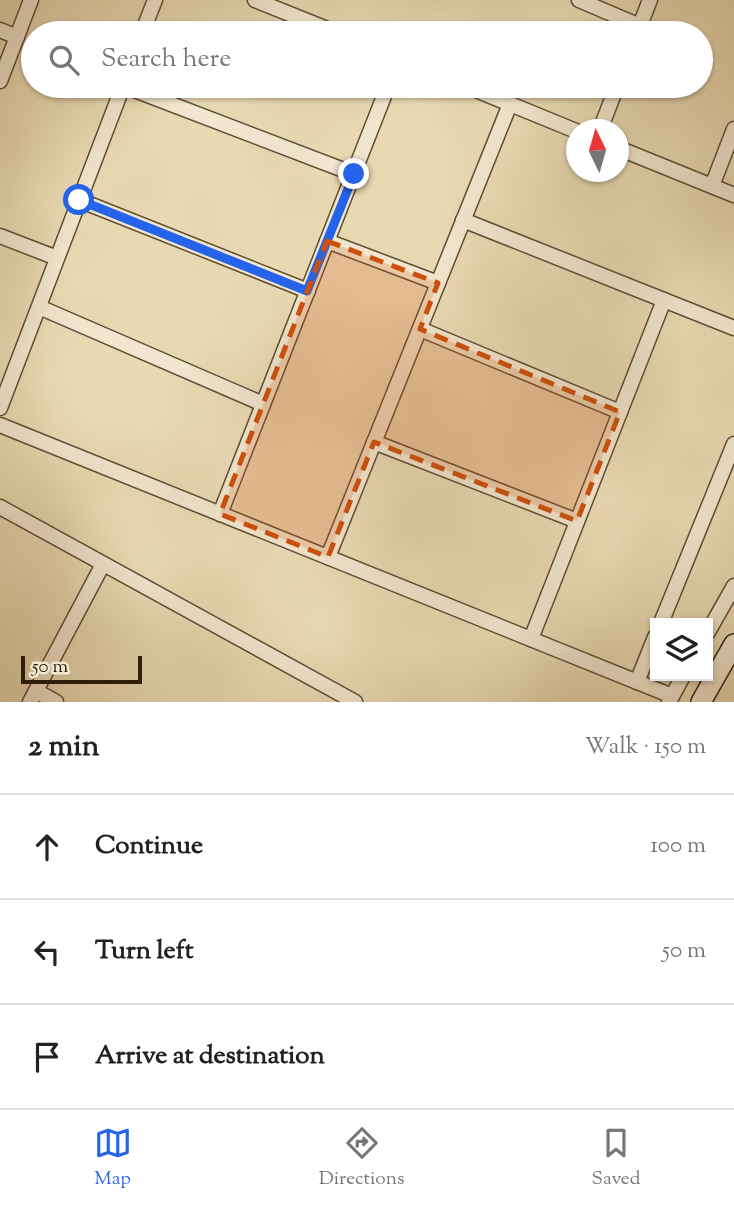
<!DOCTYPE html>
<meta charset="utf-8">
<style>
body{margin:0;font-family:"Sorts Mill Goudy",serif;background:#f6f6f6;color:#222}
.controls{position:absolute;right:21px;bottom:21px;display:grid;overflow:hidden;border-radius:0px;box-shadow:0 2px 5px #0004}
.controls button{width:63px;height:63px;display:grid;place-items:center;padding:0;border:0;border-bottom:2px solid #e0e0e0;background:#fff;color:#222;font:35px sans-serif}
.compass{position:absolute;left:566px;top:119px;width:63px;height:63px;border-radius:50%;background:#fff;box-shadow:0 2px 5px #0004;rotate:355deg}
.scale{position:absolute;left:21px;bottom:18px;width:121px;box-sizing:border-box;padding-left:7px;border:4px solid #311e09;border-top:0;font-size:19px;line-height:24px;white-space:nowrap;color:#311e09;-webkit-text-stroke:5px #f1e6ce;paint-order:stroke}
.stop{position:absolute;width:21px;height:21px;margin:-16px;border:5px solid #2563eb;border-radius:50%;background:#fff}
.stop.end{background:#2563eb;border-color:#fff;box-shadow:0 2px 7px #0008}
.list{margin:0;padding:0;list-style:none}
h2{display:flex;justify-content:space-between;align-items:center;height:91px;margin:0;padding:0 28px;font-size:30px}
h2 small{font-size:23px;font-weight:400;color:#767676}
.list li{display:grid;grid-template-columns:46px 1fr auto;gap:21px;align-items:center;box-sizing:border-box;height:105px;padding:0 28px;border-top:2px solid #e0e0e0}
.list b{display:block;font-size:26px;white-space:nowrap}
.list em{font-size:23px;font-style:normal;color:#767676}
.icon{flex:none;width:38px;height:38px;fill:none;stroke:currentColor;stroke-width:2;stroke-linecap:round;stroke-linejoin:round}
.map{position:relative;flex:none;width:734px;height:702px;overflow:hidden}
.search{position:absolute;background:#fff;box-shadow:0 2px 5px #0004;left:21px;right:21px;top:21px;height:77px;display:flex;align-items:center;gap:18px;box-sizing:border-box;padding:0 24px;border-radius:38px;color:#767676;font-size:26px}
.sheet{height:406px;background:#fff}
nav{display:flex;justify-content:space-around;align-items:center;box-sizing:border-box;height:98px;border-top:2px solid #e0e0e0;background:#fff;font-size:19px;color:#767676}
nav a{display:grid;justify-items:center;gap:4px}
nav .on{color:#2563eb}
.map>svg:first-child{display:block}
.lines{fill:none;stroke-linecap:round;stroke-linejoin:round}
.street-casing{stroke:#5f4d34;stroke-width:17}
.secondary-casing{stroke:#311e09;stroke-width:22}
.street{stroke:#f1e6ce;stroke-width:14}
.secondary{stroke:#f1e6ce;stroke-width:19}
.route{stroke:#2563eb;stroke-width:9}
.marked{fill:#cd500c;fill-opacity:0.2;stroke:#cd500c;stroke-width:5;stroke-dasharray:14 9;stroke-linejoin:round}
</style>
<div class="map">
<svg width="734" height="702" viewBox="0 0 734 702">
<rect width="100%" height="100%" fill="#e9d9b3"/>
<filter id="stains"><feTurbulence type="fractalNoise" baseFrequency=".00286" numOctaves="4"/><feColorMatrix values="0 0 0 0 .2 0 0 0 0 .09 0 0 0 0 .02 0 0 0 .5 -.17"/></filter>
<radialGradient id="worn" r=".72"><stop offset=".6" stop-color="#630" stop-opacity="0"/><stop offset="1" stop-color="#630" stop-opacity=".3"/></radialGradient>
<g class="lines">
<defs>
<g id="street">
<path d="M 255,0 L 337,33"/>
<path d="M 579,0 L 640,26"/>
<path d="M 0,30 L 17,37"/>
<path d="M 142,33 L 155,0"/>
<path d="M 637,33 L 650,0"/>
<path d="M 0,81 L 31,0"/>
<path d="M 124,86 L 354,174"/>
<path d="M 466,86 L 576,131"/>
<path d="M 600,130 L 617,86"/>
<path d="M 618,148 L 734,195"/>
<path d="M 712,186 L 734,129"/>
<path d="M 79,200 L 308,291"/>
<path d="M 463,220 L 734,328"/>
<path d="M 0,236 L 57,258"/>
<path d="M 327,241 L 438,283"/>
<path d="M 39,307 L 263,404"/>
<path d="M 420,329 L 620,412"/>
<path d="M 0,408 L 123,86"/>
<path d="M 0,425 L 672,696"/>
<path d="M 374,442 L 577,521"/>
<path d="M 0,507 L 355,702"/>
<path d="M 220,514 L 388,86"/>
<path d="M 328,557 L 510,104"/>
<path d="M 661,623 L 734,444"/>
<path d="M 708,632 L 734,586"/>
<path d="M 531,639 L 664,300"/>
<path d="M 637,682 L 655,637"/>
<path d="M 36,691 L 56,702"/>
<path d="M 30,702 L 103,564"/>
<path d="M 669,702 L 683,676"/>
</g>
<path id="secondary" d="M 701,702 L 734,644"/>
</defs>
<!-- street casing -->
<use href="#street" class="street-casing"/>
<!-- secondary casing -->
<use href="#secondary" class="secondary-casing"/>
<!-- street -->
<use href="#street" class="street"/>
<!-- secondary -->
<use href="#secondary" class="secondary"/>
</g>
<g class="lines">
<!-- route -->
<path class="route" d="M 79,200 L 307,291 L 354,174"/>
</g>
<!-- marked area -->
<path class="marked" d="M 327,241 L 438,283 L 420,329 L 620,412 L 577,521 L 374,442 L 328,557 L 220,514 Z"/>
<rect width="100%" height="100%" filter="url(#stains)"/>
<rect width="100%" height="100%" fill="url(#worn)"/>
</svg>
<div class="controls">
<button><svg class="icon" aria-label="layers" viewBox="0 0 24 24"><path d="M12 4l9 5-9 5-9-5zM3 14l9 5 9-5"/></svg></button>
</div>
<svg class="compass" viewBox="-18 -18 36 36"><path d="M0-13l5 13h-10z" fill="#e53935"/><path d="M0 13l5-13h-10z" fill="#767676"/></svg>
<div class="scale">50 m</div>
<div class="stop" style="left:79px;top:200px"></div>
<div class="stop end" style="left:354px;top:174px"></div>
<div class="search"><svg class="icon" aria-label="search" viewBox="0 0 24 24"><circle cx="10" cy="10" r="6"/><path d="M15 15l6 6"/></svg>Search here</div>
</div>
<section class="sheet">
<h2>2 min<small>Walk · 150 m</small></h2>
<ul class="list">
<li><svg class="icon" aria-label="ahead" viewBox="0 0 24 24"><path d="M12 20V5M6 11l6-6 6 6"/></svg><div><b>Continue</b></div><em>100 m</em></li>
<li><svg class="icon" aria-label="left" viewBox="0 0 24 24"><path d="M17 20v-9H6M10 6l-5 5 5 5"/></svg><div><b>Turn left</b></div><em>50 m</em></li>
<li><svg class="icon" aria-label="arrive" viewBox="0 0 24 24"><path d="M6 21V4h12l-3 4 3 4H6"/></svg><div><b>Arrive at destination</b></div></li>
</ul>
</section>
<nav>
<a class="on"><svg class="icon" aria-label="map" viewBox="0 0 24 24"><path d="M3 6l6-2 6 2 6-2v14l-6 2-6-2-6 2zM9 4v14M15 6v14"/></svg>Map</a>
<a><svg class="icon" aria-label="directions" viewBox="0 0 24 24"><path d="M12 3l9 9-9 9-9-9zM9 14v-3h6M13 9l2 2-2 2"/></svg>Directions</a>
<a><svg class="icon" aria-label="saved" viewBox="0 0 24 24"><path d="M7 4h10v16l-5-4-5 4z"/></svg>Saved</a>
</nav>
